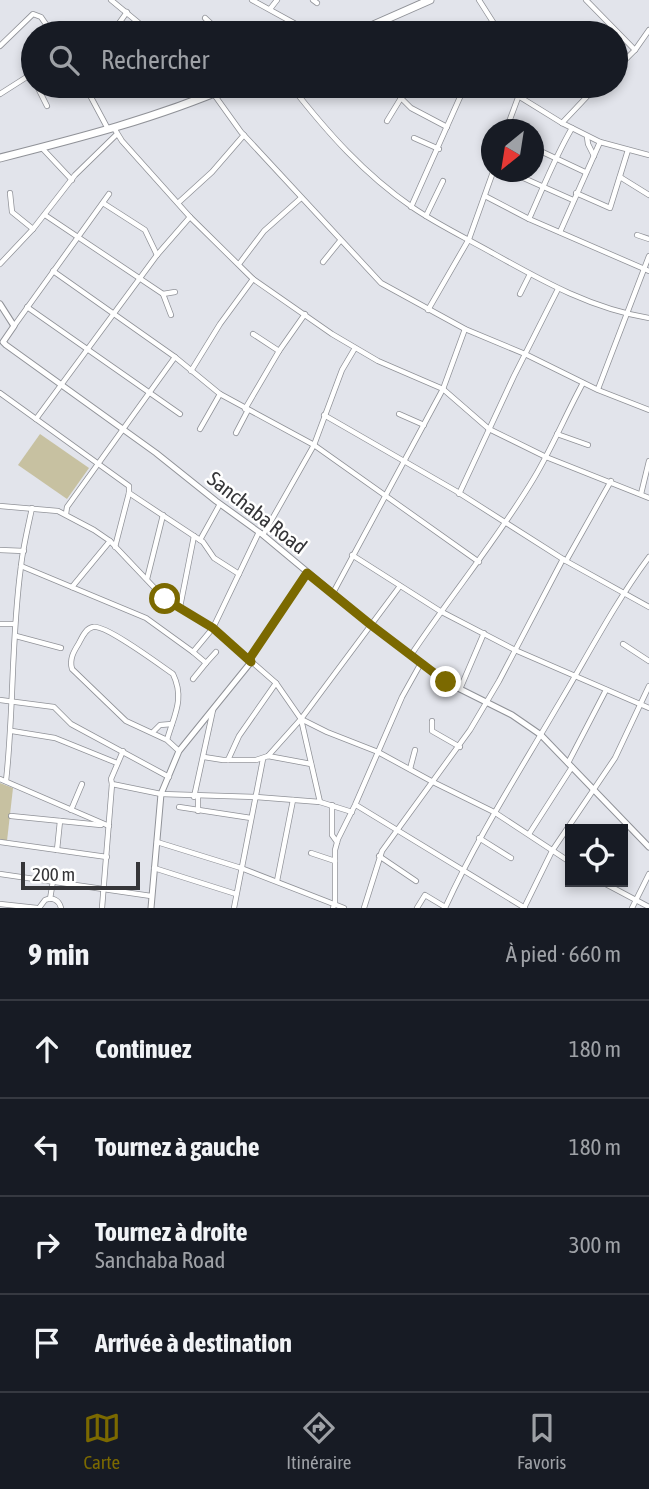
<!DOCTYPE html>
<html lang="fr">
<meta charset="utf-8">
<style>
body{margin:0;font-family:"Asap Condensed",sans-serif;background:#242831;color:#f1f3f6}
.controls{position:absolute;right:21px;bottom:21px;display:grid;overflow:hidden;border-radius:0px;box-shadow:0 4px 10px #0003}
.controls button{width:63px;height:63px;display:grid;place-items:center;padding:0;border:0;border-bottom:2px solid #363941;background:#171b24;color:#f1f3f6;font:35px sans-serif}
.compass{position:absolute;left:481px;top:119px;width:63px;height:63px;border-radius:50%;background:#171b24;box-shadow:0 4px 10px #0003;rotate:210deg}
.scale{position:absolute;left:21px;bottom:18px;width:119px;box-sizing:border-box;padding-left:7px;border:4px solid #353538;border-top:0;font-size:19px;line-height:24px;white-space:nowrap;color:#353538;-webkit-text-stroke:5px #fff;paint-order:stroke}
.stop{position:absolute;width:21px;height:21px;margin:-16px;border:5px solid #7b6900;border-radius:50%;background:#fff}
.stop.end{background:#7b6900;border-color:#fff;box-shadow:0 2px 7px #0008}
.list{margin:0;padding:0;list-style:none}
h2{display:flex;justify-content:space-between;align-items:center;height:91px;margin:0;padding:0 28px;font-size:30px}
h2 small{font-size:23px;font-weight:400;color:#9ea1a6}
.list li{display:grid;grid-template-columns:46px 1fr auto;gap:21px;align-items:center;box-sizing:border-box;height:98px;padding:0 28px;border-top:2px solid #363941}
.list b{display:block;font-size:26px;white-space:nowrap}
.list p{margin:0;font-size:23px;white-space:nowrap;color:#9ea1a6}
.list em{font-size:23px;font-style:normal;color:#9ea1a6}
.icon{flex:none;width:38px;height:38px;fill:none;stroke:currentColor;stroke-width:2;stroke-linecap:round;stroke-linejoin:round}
.map{position:relative;flex:none;width:649px;height:908px;overflow:hidden}
.search{position:absolute;background:#171b24;box-shadow:0 4px 10px #0003;left:21px;right:21px;top:21px;height:77px;display:flex;align-items:center;gap:18px;box-sizing:border-box;padding:0 24px;border-radius:38px;color:#9ea1a6;font-size:26px}
.sheet{height:483px;background:#171b24}
nav{display:flex;justify-content:space-around;align-items:center;box-sizing:border-box;height:98px;border-top:2px solid #363941;background:#171b24;font-size:19px;color:#9ea1a6}
nav a{display:grid;justify-items:center;gap:4px}
nav .on{color:#7b6900}
.map>svg:first-child{display:block}
.green{fill:#c7c1a1}
.lines{fill:none;stroke-linecap:round;stroke-linejoin:round}
.minor-casing{stroke:#909298;stroke-width:6}
.tertiary-casing{stroke:#909298;stroke-width:7}
.primary-casing{stroke:#909298;stroke-width:9}
.minor{stroke:#fff;stroke-width:4.5}
.tertiary{stroke:#fff;stroke-width:5}
.primary{stroke:#fff;stroke-width:7}
.route{stroke:#7b6900;stroke-width:9}
.labels{text-anchor:middle;stroke-width:5;stroke-linejoin:round;paint-order:stroke}
.street-label{font-size:21px;fill:#353538;stroke:#fff}
</style>
<div class="map">
<svg width="649" height="908" viewBox="0 0 649 908">
<rect width="100%" height="100%" fill="#e2e4eb"/>
<!-- green -->
<g class="green">
<path d="M 40,434 L 89,468 L 67,499 L 18,465 Z"/>
<path d="M 0,783 L 13,788 L 7,841 L 0,840 Z"/>
</g>
<g class="lines">
<defs>
<g id="minor">
<path d="M 111,0 L 151,33"/>
<path d="M 252,0 L 312,33"/>
<path d="M 313,0 L 317,3"/>
<path d="M 479,0 L 500,33"/>
<path d="M 586,0 L 635,50"/>
<path d="M 270,9 L 277,0"/>
<path d="M 205,18 L 221,33"/>
<path d="M 376,24 L 393,33"/>
<path d="M 112,33 L 127,12"/>
<path d="M 0,46 L 33,14 L 41,17 L 52,33"/>
<path d="M 616,69 L 635,50 L 649,30"/>
<path d="M 37,86 L 47,106"/>
<path d="M 85,86 L 108,129"/>
<path d="M 197,86 L 204,96"/>
<path d="M 291,86 C 327,132 364,174 412,207 C 438,225 468,239 496,255 C 544,282 593,309 649,318"/>
<path d="M 389,86 L 411,108 L 447,127"/>
<path d="M 502,86 L 562,123 L 600,142 L 649,155"/>
<path d="M 213,93 L 241,132 L 381,283 L 465,329 L 525,354 L 598,390 L 649,410"/>
<path d="M 356,93 L 363,86"/>
<path d="M 0,94 L 33,73"/>
<path d="M 387,121 L 401,98"/>
<path d="M 562,123 L 597,86"/>
<path d="M 114,128 L 122,141 L 190,217 L 253,279 L 332,334 L 378,361 L 443,389 L 489,429 L 546,457 L 649,498"/>
<path d="M 506,130 L 519,95"/>
<path d="M 587,137 L 588,144 L 594,156"/>
<path d="M 414,138 L 439,149"/>
<path d="M 42,148 L 72,180"/>
<path d="M 534,148 L 585,172"/>
<path d="M 510,172 L 573,200"/>
<path d="M 620,177 L 649,195"/>
<path d="M 10,193 L 12,212 L 33,229"/>
<path d="M 576,193 L 610,208 L 628,150"/>
<path d="M 485,196 L 529,219 L 649,271"/>
<path d="M 103,203 L 145,230 L 157,255"/>
<path d="M 178,203 L 212,172 L 244,135"/>
<path d="M 411,207 L 465,86"/>
<path d="M 45,215 L 163,294 L 175,292"/>
<path d="M 426,216 L 443,181"/>
<path d="M 529,219 C 543,188 555,157 572,128"/>
<path d="M 560,232 L 600,142"/>
<path d="M 637,235 L 649,239"/>
<path d="M 323,262 L 340,241"/>
<path d="M 0,264 L 33,229 L 75,175 L 116,135"/>
<path d="M 239,264 L 264,231 L 301,198"/>
<path d="M 53,271 L 175,357 L 220,394 L 314,445 L 479,562"/>
<path d="M 163,294 L 171,315"/>
<path d="M 520,294 L 530,274"/>
<path d="M 27,307 L 180,414"/>
<path d="M 428,310 L 469,239 L 493,172"/>
<path d="M 14,326 L 109,194"/>
<path d="M 253,334 L 279,351 L 305,314"/>
<path d="M 191,371 L 220,324 L 253,279"/>
<path d="M 598,389 L 649,256"/>
<path d="M 0,393 L 129,486 L 129,493 L 115,547"/>
<path d="M 245,409 L 279,351"/>
<path d="M 399,414 L 424,425"/>
<path d="M 324,415 L 456,491 L 566,561 L 649,607"/>
<path d="M 36,419 L 157,255 L 190,217"/>
<path d="M 200,429 L 220,394"/>
<path d="M 236,433 L 248,410"/>
<path d="M 557,434 L 588,445"/>
<path d="M 129,493 L 203,542 L 214,558 L 239,574"/>
<path d="M 459,494 L 514,376 L 558,289"/>
<path d="M 641,494 L 649,461"/>
<path d="M 0,506 L 58,511 L 94,530 L 110,541 L 165,599 L 213,628 L 276,683 L 301,719 L 320,802"/>
<path d="M 66,514 L 67,507 L 175,357"/>
<path d="M 263,535 L 314,445 L 342,370 L 355,348"/>
<path d="M 200,540 L 220,504"/>
<path d="M 0,550 L 24,551"/>
<path d="M 352,555 L 440,611 L 515,650 L 649,708"/>
<path d="M 566,561 L 611,481"/>
<path d="M 21,566 L 146,618 L 193,652 L 213,628 L 259,532"/>
<path d="M 147,579 L 163,515"/>
<path d="M 72,587 L 110,541"/>
<path d="M 333,593 L 443,389 L 465,329"/>
<path d="M 180,607 L 194,536"/>
<path d="M 0,624 L 15,624"/>
<path d="M 16,636 L 61,648"/>
<path d="M 623,644 L 649,661"/>
<path d="M 411,655 C 451,595 497,540 534,478 C 552,448 566,414 583,383"/>
<path d="M 206,663 L 216,652"/>
<path d="M 193,679 L 206,663 L 193,652"/>
<path d="M 460,689 L 484,633"/>
<path d="M 0,700 L 54,707 L 71,724 L 169,777"/>
<path d="M 301,719 L 327,732 L 378,752 L 433,782 L 494,812 L 570,862"/>
<path d="M 432,721 L 432,731 L 460,747"/>
<path d="M 12,731 L 55,738 L 117,763"/>
<path d="M 153,732 L 160,725 L 172,724"/>
<path d="M 167,740 L 126,721 L 72,669 C 69,659 74,651 79,643 C 82,637 86,628 93,627 C 105,624 160,665 173,674 C 185,699 174,715 167,740 L 179,751"/>
<path d="M 123,751 L 111,779 L 112,784 L 161,794 L 256,797 L 320,802 L 352,812"/>
<path d="M 268,756 L 301,719 L 400,586"/>
<path d="M 204,757 L 223,760 L 256,760 L 268,756 L 311,764"/>
<path d="M 228,760 L 239,736 L 276,683"/>
<path d="M 568,763 L 606,690"/>
<path d="M 410,769 L 415,750"/>
<path d="M 0,779 L 109,826"/>
<path d="M 6,781 C 14,710 11,638 21,566 C 23,547 28,527 32,508"/>
<path d="M 194,797 L 213,710"/>
<path d="M 332,805 L 332,835 L 337,842"/>
<path d="M 356,805 L 525,908"/>
<path d="M 179,807 L 251,818"/>
<path d="M 71,810 L 82,784"/>
<path d="M 198,811 L 198,797"/>
<path d="M 11,816 L 101,825"/>
<path d="M 529,834 L 572,767"/>
<path d="M 479,838 L 511,858"/>
<path d="M 0,842 L 107,857"/>
<path d="M 157,842 L 241,868 L 344,908"/>
<path d="M 57,850 L 60,821"/>
<path d="M 311,853 L 335,861"/>
<path d="M 379,856 L 416,881"/>
<path d="M 154,868 L 236,894"/>
<path d="M 0,874 L 151,896"/>
<path d="M 277,881 L 293,800"/>
<path d="M 602,882 L 649,907"/>
<path d="M 50,899 L 53,881"/>
<path d="M 0,904 L 37,908"/>
<path d="M 39,908 L 45,900 C 53,897 59,900 61,908"/>
<path d="M 102,908 L 112,784"/>
<path d="M 234,908 L 263,759"/>
<path d="M 333,908 L 335,903 L 335,850 L 338,839 L 355,805 L 402,697 L 421,663"/>
<path d="M 364,908 L 382,851 L 470,730 L 499,681 L 563,559"/>
<path d="M 417,908 L 425,895 L 445,907"/>
<path d="M 445,908 C 477,838 518,774 557,707 C 587,657 614,604 649,557"/>
<path d="M 524,908 L 552,851 L 615,758 L 649,686"/>
<path d="M 632,908 L 649,874"/>
</g>
<g id="tertiary">
<path d="M 0,304 L 14,326 L 3,342 L 6,345 L 156,453 L 216,501 L 263,535 L 371,625 L 446,682 L 512,715 L 541,735 L 649,847"/>
<path d="M 151,908 L 161,794 L 179,751 L 251,662 L 250,658 L 307,573"/>
</g>
<g id="primary">
<path d="M 355,33 L 430,0"/>
<path d="M 0,158 C 79,138 157,118 231,86"/>
</g>
</defs>
<!-- minor casing -->
<use href="#minor" class="minor-casing"/>
<!-- tertiary casing -->
<use href="#tertiary" class="tertiary-casing"/>
<!-- primary casing -->
<use href="#primary" class="primary-casing"/>
<!-- minor -->
<use href="#minor" class="minor"/>
<!-- tertiary -->
<use href="#tertiary" class="tertiary"/>
<!-- primary -->
<use href="#primary" class="primary"/>
</g>
<g class="lines">
<!-- route -->
<path class="route" d="M 165,599 L 213,628 L 251,662 L 250,658 L 307,573 L 371,625 L 446,682"/>
</g>
<g class="labels">
<!-- street labels -->
<g class="street-label">
<text transform="translate(257 513) rotate(38)" y="7">Sanchaba Road</text>
</g>
</g>
</svg>
<div class="controls">
<button><svg class="icon" aria-label="locate" viewBox="0 0 24 24"><circle cx="12" cy="12" r="6"/><path d="M12 2v4M12 18v4M2 12h4M18 12h4"/></svg></button>
</div>
<svg class="compass" viewBox="-18 -18 36 36"><path d="M0-13l5 13h-10z" fill="#e53935"/><path d="M0 13l5-13h-10z" fill="#9ea1a6"/></svg>
<div class="scale">200 m</div>
<div class="stop" style="left:165px;top:599px"></div>
<div class="stop end" style="left:446px;top:682px"></div>
<div class="search"><svg class="icon" aria-label="search" viewBox="0 0 24 24"><circle cx="10" cy="10" r="6"/><path d="M15 15l6 6"/></svg>Rechercher</div>
</div>
<section class="sheet">
<h2>9 min<small>À pied · 660 m</small></h2>
<ul class="list">
<li><svg class="icon" aria-label="ahead" viewBox="0 0 24 24"><path d="M12 20V5M6 11l6-6 6 6"/></svg><div><b>Continuez</b></div><em>180 m</em></li>
<li><svg class="icon" aria-label="left" viewBox="0 0 24 24"><path d="M17 20v-9H6M10 6l-5 5 5 5"/></svg><div><b>Tournez à gauche</b></div><em>180 m</em></li>
<li><svg class="icon" aria-label="right" viewBox="0 0 24 24"><path d="M7 20v-9h11M14 6l5 5-5 5"/></svg><div><b>Tournez à droite</b><p>Sanchaba Road</p></div><em>300 m</em></li>
<li><svg class="icon" aria-label="arrive" viewBox="0 0 24 24"><path d="M6 21V4h12l-3 4 3 4H6"/></svg><div><b>Arrivée à destination</b></div></li>
</ul>
</section>
<nav>
<a class="on"><svg class="icon" aria-label="map" viewBox="0 0 24 24"><path d="M3 6l6-2 6 2 6-2v14l-6 2-6-2-6 2zM9 4v14M15 6v14"/></svg>Carte</a>
<a><svg class="icon" aria-label="directions" viewBox="0 0 24 24"><path d="M12 3l9 9-9 9-9-9zM9 14v-3h6M13 9l2 2-2 2"/></svg>Itinéraire</a>
<a><svg class="icon" aria-label="saved" viewBox="0 0 24 24"><path d="M7 4h10v16l-5-4-5 4z"/></svg>Favoris</a>
</nav>
